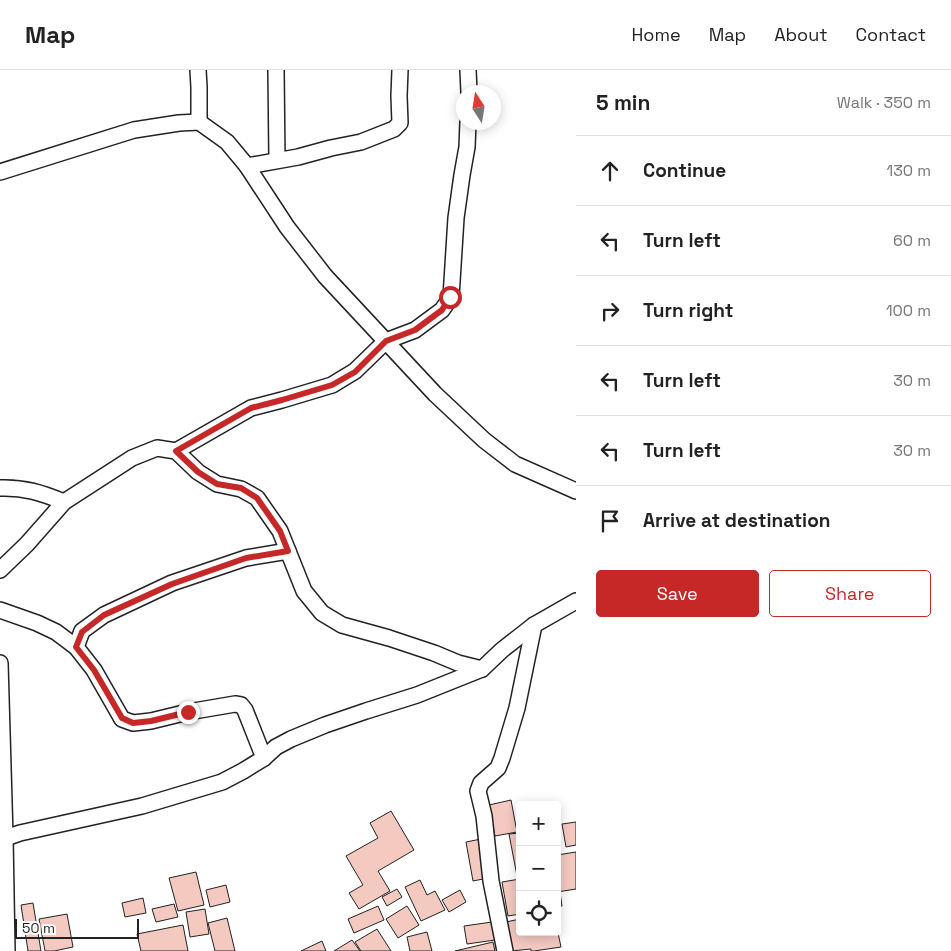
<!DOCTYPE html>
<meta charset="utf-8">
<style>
body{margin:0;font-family:"Space Grotesk",sans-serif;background:#f6f6f6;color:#222}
.controls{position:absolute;right:15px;bottom:15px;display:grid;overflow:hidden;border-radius:5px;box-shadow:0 2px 12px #0003}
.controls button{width:45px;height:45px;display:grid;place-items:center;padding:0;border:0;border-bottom:1px solid #e0e0e0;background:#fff;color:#222;font:25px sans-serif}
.compass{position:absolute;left:456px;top:15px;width:45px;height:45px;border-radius:50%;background:#fff;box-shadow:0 2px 12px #0003;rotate:348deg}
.scale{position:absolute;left:15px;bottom:12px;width:124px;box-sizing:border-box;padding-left:5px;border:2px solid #222;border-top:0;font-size:14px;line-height:18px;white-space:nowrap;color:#222;-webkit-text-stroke:4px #fff;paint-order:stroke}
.stop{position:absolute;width:15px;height:15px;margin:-11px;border:4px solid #c62828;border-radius:50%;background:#fff}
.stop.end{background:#c62828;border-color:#fff;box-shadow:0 1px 5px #0008}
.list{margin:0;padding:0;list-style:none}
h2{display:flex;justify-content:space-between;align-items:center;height:65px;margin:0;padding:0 20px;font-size:21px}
h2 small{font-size:16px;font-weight:400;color:#767676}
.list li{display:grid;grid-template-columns:32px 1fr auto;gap:15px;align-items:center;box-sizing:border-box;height:70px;padding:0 20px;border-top:1px solid #e0e0e0}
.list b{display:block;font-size:19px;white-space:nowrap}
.list em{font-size:16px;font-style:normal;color:#767676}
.actions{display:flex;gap:10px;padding:15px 20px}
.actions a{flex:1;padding:11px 0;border:1px solid #c62828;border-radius:5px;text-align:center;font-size:18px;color:#c62828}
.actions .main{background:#c62828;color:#fff}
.icon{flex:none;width:28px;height:28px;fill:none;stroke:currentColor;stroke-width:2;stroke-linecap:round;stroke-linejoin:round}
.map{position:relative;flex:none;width:576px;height:881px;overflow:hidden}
header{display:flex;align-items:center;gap:30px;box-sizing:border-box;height:70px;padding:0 25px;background:#fff;border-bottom:1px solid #e0e0e0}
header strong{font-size:24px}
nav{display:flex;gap:28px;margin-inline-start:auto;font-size:18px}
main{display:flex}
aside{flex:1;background:#fff}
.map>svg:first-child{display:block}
.building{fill:#f3c9c0;stroke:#222}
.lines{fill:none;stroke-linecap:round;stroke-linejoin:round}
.street-casing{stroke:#222;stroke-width:18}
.street{stroke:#fff;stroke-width:15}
.route{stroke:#c62828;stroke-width:6}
</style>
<header>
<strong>Map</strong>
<nav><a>Home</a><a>Map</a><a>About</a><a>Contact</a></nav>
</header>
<main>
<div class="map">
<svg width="576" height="881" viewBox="0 0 576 881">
<rect width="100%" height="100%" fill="#fff"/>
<!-- building -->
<g class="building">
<path d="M 511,730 L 517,762 L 495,766 L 489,735 Z"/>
<path d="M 391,741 L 414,780 L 378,801 L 390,821 L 359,839 L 349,823 L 363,815 L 346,786 L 378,768 L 370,753 Z"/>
<path d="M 576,752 L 576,775 L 566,777 L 562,754 Z"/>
<path d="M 520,763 L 520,805 L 517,806 L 509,764 Z"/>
<path d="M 481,769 L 488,808 L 473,811 L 466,772 Z"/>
<path d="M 576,782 L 576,819 L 557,822 L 557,785 Z"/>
<path d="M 196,802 L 204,835 L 178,841 L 169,808 Z"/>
<path d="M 520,809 L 520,844 L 508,846 L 502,812 Z"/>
<path d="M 420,810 L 427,825 L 435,821 L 445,840 L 421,851 L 405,817 Z"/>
<path d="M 226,815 L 230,832 L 210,837 L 206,820 Z"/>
<path d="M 397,819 L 402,827 L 387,836 L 382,827 Z"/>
<path d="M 460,820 L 466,832 L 449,842 L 442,830 Z"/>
<path d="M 560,822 L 562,836 L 557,837 L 557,823 Z"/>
<path d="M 143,828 L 146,843 L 125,847 L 122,833 Z"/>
<path d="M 33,833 L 41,881 L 28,881 L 21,835 Z"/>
<path d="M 174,834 L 178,847 L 156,852 L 152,839 Z"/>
<path d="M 378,836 L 384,850 L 354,863 L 348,849 Z"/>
<path d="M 407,836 L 419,855 L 398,868 L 386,849 Z"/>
<path d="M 205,839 L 209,864 L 190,867 L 186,842 Z"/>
<path d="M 67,844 L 73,877 L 54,881 L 45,881 L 39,849 Z"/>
<path d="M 227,848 L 235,881 L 215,881 L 208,853 Z"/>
<path d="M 520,849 L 520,862 L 557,862 L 557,858 L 561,877 L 534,881 L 531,881 L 531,879 L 511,881 L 506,852 Z"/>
<path d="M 492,852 L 495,870 L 467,874 L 464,856 Z"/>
<path d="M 183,855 L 188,881 L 141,881 L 137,864 Z"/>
<path d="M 377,859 L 391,881 L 361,881 L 355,872 Z"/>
<path d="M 427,862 L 432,881 L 410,881 L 407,867 Z"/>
<path d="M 352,870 L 360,881 L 334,881 Z"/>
<path d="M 322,871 L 326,881 L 301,881 Z"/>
<path d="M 493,872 L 495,881 L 455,881 Z"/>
</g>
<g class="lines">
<defs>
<g id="street">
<path d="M 198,0 L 199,17 L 199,52"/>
<path d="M 276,0 L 277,90"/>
<path d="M 468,0 L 469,22"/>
<path d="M 247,96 L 298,87 L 331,78 L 361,72 L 394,59 L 400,53 L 399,26 L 400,0"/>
<path d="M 0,102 L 134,60 L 179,53 L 199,52 L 227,72 L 247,96 L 287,157 L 325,206 L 435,324 L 484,370 L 515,394 L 576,421"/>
<path d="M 176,381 L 251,338 L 282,330 L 332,315 L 355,301 L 386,271 L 415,260 L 442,240 L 451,227 L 456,148 L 462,105 L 467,77 L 468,52"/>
<path d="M 0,418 C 24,417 42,423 64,432"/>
<path d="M 0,500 L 27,474 L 64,432 L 132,388 L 157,378 L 176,381 L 198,402 L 217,414 L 241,419 L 257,428 L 280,461 L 304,521 L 322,543 L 342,555 L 389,568 L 434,583 L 458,593 L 482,599"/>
<path d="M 0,540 L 37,553 L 56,562 L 76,577 L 94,600 L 122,649 L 133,653 L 151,651 L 188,642 L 235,634 L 241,635 L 245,640 L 264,688"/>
<path d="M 76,577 L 82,561 L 104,545 L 172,513 L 246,488 L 288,481"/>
<path d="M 0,593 L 5,767 L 7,881"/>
<path d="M 0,770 L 20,763 L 142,736 L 222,712 L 243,701 L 264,688 L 276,677 L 291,669 L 325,655 L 366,641 L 417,625 L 482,599 L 502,580 L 534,555 L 576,531"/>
<path d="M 505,881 L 491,811 L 484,746 L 478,721 L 481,713 L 498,698 L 502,688 L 517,638 L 534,555"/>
</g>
</defs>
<!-- street casing -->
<use href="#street" class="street-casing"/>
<!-- street -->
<use href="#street" class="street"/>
</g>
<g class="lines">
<!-- route -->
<path class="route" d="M 188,642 L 151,651 L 133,653 L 122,648 L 94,600 L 76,577 L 82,562 L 104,545 L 172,514 L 246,488 L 288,481 L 280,461 L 257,428 L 241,418 L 217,414 L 198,402 L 176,381 L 251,338 L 282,330 L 332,315 L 355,302 L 386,271 L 415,260 L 442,240 L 450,227"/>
</g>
</svg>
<div class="controls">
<button>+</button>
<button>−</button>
<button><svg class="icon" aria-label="locate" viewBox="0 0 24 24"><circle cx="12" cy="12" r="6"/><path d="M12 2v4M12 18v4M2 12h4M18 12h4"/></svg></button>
</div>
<svg class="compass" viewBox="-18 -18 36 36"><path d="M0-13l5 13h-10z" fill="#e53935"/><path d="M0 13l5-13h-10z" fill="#767676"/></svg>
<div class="scale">50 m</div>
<div class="stop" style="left:450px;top:227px"></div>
<div class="stop end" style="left:188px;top:642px"></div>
</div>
<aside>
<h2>5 min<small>Walk · 350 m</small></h2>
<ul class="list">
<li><svg class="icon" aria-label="ahead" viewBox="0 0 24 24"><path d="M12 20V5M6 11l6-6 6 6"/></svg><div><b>Continue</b></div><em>130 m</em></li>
<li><svg class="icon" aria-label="left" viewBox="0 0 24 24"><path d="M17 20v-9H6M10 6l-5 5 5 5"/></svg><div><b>Turn left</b></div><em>60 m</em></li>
<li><svg class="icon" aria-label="right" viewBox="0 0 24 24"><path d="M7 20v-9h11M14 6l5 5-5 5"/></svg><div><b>Turn right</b></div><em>100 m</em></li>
<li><svg class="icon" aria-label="left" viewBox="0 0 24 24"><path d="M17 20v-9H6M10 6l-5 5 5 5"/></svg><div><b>Turn left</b></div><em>30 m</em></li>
<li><svg class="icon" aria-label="left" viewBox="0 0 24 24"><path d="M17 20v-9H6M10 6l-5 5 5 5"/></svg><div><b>Turn left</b></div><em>30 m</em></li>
<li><svg class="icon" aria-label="arrive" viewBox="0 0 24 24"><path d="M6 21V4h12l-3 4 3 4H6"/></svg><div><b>Arrive at destination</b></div></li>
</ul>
<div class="actions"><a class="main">Save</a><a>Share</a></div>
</aside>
</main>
